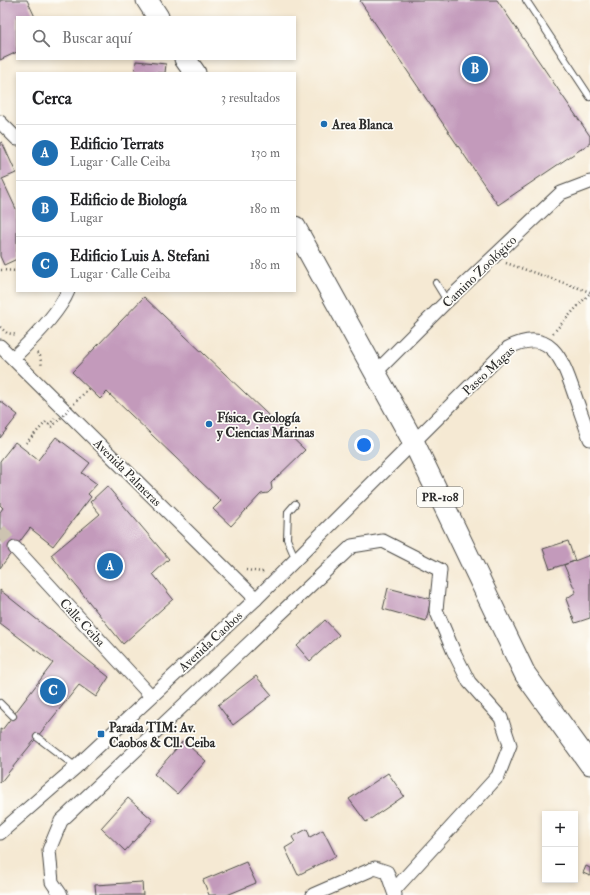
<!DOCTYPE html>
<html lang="es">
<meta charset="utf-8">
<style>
body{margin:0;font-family:"IM FELL Double Pica",serif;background:#f2f2f2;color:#202124}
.controls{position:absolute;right:12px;bottom:12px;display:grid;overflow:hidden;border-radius:0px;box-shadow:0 2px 6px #0003}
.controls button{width:36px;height:36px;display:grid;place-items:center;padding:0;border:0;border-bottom:1px solid #e0e0e0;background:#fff;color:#202124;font:20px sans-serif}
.you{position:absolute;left:364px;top:445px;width:14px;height:14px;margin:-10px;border:3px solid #fff;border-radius:50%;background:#1a73e8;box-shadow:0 0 0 6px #1a73e833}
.badge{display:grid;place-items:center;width:26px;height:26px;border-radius:50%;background:#1f6fb2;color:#fff;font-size:13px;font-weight:700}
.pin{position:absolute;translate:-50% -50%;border:2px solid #fff;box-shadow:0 1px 4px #0006}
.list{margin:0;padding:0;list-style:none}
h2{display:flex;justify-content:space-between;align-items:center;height:52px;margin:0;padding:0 16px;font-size:17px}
h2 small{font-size:13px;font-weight:400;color:#757577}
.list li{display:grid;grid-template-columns:26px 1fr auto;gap:12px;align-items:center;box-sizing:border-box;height:56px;padding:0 16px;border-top:1px solid #e0e0e0}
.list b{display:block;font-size:15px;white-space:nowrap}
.list p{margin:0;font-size:13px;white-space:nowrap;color:#757577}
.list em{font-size:13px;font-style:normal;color:#757577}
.icon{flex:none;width:22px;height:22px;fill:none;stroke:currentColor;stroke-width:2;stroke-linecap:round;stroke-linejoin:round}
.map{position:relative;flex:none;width:590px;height:895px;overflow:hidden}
.search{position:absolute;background:#fff;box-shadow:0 2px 6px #0003;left:16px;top:16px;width:280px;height:44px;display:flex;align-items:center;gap:10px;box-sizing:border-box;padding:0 14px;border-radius:0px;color:#757577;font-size:15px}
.panel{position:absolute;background:#fff;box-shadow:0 2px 6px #0003;left:16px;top:72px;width:280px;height:220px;border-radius:0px}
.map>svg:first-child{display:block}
.building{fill:#c39abb}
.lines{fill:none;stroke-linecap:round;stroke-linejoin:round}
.minor-tunnel{stroke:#cdc3b1;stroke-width:13;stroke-dasharray:13 6;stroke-linecap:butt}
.service-casing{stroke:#494844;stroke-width:8}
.minor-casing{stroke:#494844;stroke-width:15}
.primary-casing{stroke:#494844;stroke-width:23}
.path{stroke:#494844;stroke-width:2.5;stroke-dasharray:1 3;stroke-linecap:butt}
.service{stroke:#fff;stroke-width:6}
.minor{stroke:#fff;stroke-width:13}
.primary{stroke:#fff;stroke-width:21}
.path-bridge{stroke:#494844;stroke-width:2.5;stroke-dasharray:1 3;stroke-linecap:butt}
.poi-dot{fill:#1f6fb2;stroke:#fdfcf7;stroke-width:1.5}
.labels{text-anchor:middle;stroke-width:3.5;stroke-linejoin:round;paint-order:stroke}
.shield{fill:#fdfcf7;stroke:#6a6a68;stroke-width:1}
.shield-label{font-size:12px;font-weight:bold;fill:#2b2b2b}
.poi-label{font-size:13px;font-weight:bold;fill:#2b2b2b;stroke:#fdfcf7;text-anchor:start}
.street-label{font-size:13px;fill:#2b2b2b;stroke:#fdfcf7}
</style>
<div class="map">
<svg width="590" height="895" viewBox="0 0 590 895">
<rect width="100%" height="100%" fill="#fdfcf7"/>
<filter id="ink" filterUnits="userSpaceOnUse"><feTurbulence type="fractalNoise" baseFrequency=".025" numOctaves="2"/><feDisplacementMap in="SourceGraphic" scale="8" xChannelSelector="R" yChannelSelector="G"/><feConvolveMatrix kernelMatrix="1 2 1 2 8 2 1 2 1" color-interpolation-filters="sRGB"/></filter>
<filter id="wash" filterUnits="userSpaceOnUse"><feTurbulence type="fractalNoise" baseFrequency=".012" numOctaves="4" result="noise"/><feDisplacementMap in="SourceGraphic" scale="16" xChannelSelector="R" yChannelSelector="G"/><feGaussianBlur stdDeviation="0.9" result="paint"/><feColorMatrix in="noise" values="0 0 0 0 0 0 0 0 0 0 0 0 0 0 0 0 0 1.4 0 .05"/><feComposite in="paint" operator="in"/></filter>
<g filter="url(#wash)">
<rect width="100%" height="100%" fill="#f5e9d3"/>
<g id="blocks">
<!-- building -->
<g class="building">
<path d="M 0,0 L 27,0 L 35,17 L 17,17 L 17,52 L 0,60 Z"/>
<path d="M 361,0 L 497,0 L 590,136 L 590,143 L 498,205 L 360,1 Z"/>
<path d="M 136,61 L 166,64 L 165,73 L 135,73 Z"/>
<path d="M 2,142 L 16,173 L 2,179 L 17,211 L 17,259 L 4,265 L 0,256 L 0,143 Z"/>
<path d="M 144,297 L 305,450 L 271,483 L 272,489 L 268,493 L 261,494 L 231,526 L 213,509 L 221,501 L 107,392 L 100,399 L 72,372 Z"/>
<path d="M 0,401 L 18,415 L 0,438 Z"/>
<path d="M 56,437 L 90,463 L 82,473 L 97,484 L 88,494 L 91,497 L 53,546 L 30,528 L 0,568 L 0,512 L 3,508 L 0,505 L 0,461 L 15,442 L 38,460 Z"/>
<path d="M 107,486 L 169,559 L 153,574 L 173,599 L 123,644 L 51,555 L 100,514 L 90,502 Z"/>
<path d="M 568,541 L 575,561 L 550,569 L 543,549 Z"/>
<path d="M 590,555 L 590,618 L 575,623 L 566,599 L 576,592 L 564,565 Z"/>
<path d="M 388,588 L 431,599 L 426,621 L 383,609 Z"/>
<path d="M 0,590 L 109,677 L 96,697 L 79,685 L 0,783 L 0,729 L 2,730 L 53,663 L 0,623 Z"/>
<path d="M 325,620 L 339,635 L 310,661 L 297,646 Z"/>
<path d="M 256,676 L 272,695 L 233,725 L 218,705 Z"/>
<path d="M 183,741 L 206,761 L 177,794 L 154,774 Z"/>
<path d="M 388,773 L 404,796 L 366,822 L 349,799 Z"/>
<path d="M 128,798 L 153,820 L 125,851 L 101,828 Z"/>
<path d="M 307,829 L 310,837 L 323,830 L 336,856 L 298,875 L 285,848 L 295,842 L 292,837 Z"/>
<path d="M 246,862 L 256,883 L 227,895 L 209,895 L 203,880 Z"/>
<path d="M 586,866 L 590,868 L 590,876 L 583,873 Z"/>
<path d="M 142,882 L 143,895 L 96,895 L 95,885 Z"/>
</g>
</g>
</g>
<g filter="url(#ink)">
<use href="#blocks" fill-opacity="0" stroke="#494844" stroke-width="1"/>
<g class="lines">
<!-- minor-tunnel -->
<path class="minor-tunnel" d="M 0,530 L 15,548"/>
<defs>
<g id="service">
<path d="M 526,0 L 590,97"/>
<path d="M 436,283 L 447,301"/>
<path d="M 295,504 L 288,512 L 287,539 L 296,560"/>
<path d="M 0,703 L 13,716"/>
<path d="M 37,737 L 76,767"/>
</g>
<g id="minor">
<path d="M 0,122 L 17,139"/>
<path d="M 0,346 L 256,599"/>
<path d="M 13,358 C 31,341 59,313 68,291"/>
<path d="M 376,372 L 447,301 L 561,193 L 590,182"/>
<path d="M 15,548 L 151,696"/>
<path d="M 0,833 L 76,767 L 256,599 L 508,348 C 550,326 562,358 574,393 C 579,408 585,424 590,439"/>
<path d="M 61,895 L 52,882 L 49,850 L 61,821 L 352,546 L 383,541 L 440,570 L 436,610 L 453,650 L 469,682 L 501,718 L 510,745 L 498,776 L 394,890"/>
<path d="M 313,895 L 375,868 L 387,872 L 395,895"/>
</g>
<g id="primary">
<path d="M 147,0 L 158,17"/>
<path d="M 185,59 L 195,73"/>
<path d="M 295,227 L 414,443 L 525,674 L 590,764"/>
</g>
</defs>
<!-- service casing -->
<use href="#service" class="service-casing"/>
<!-- minor casing -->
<use href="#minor" class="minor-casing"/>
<!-- primary casing -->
<use href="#primary" class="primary-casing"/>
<!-- path -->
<g class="path">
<path d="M 506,263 L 590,292"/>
<path d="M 1,270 L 17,271"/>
<path d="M 0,327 L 7,333 L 17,335"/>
<path d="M 553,333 L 590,293"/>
<path d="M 37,353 L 40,356 L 42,367"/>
<path d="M 49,425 L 55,418"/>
<path d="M 26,443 L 46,422 L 52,427"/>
<path d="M 246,570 L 262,572 L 264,570"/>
</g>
<!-- service -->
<use href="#service" class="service"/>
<!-- minor -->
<use href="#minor" class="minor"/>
<!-- primary -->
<use href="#primary" class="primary"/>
<!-- path-bridge -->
<path class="path-bridge" d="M 52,427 L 89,388"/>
</g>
</g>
<!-- markers -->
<g class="poi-dot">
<circle cx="324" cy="124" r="4"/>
<circle cx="209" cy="424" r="4"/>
<rect x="97" y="730" width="8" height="8" rx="2"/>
</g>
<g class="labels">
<!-- shield labels -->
<rect class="shield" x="417" y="487" width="46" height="20" rx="3"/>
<g class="shield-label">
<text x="440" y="501">PR-108</text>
</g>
<!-- poi labels -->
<g class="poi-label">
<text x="332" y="129">Area Blanca</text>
<text x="217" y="422">Física, Geología<tspan x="217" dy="15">y Ciencias Marinas</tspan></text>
<text x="109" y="732">Parada TIM: Av.<tspan x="109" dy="15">Caobos &amp; Cll. Ceiba</tspan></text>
</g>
<!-- street labels -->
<g class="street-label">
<text transform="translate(479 271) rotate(-44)" y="5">Camino Zoológico</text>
<text transform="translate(488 370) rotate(-43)" y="5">Paseo Magas</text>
<text transform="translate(128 472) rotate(45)" y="5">Avenida Palmeras</text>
<text transform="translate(83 622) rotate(47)" y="5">Calle Ceiba</text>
<text transform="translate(210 641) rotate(-43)" y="5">Avenida Caobos</text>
</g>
</g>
</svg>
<div class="controls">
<button>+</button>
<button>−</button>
</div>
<div class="you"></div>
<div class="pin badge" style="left:110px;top:566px">A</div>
<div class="pin badge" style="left:475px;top:69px">B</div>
<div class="pin badge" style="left:53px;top:691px">C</div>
<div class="search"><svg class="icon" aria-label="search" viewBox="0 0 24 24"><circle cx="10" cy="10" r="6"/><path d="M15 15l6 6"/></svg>Buscar aquí</div>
<section class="panel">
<h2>Cerca<small>3 resultados</small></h2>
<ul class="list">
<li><span class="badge">A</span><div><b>Edificio Terrats</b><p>Lugar · Calle Ceiba</p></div><em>130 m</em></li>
<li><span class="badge">B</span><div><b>Edificio de Biología</b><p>Lugar</p></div><em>180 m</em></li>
<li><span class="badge">C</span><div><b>Edificio Luis A. Stefani</b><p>Lugar · Calle Ceiba</p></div><em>180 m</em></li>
</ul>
</section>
</div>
